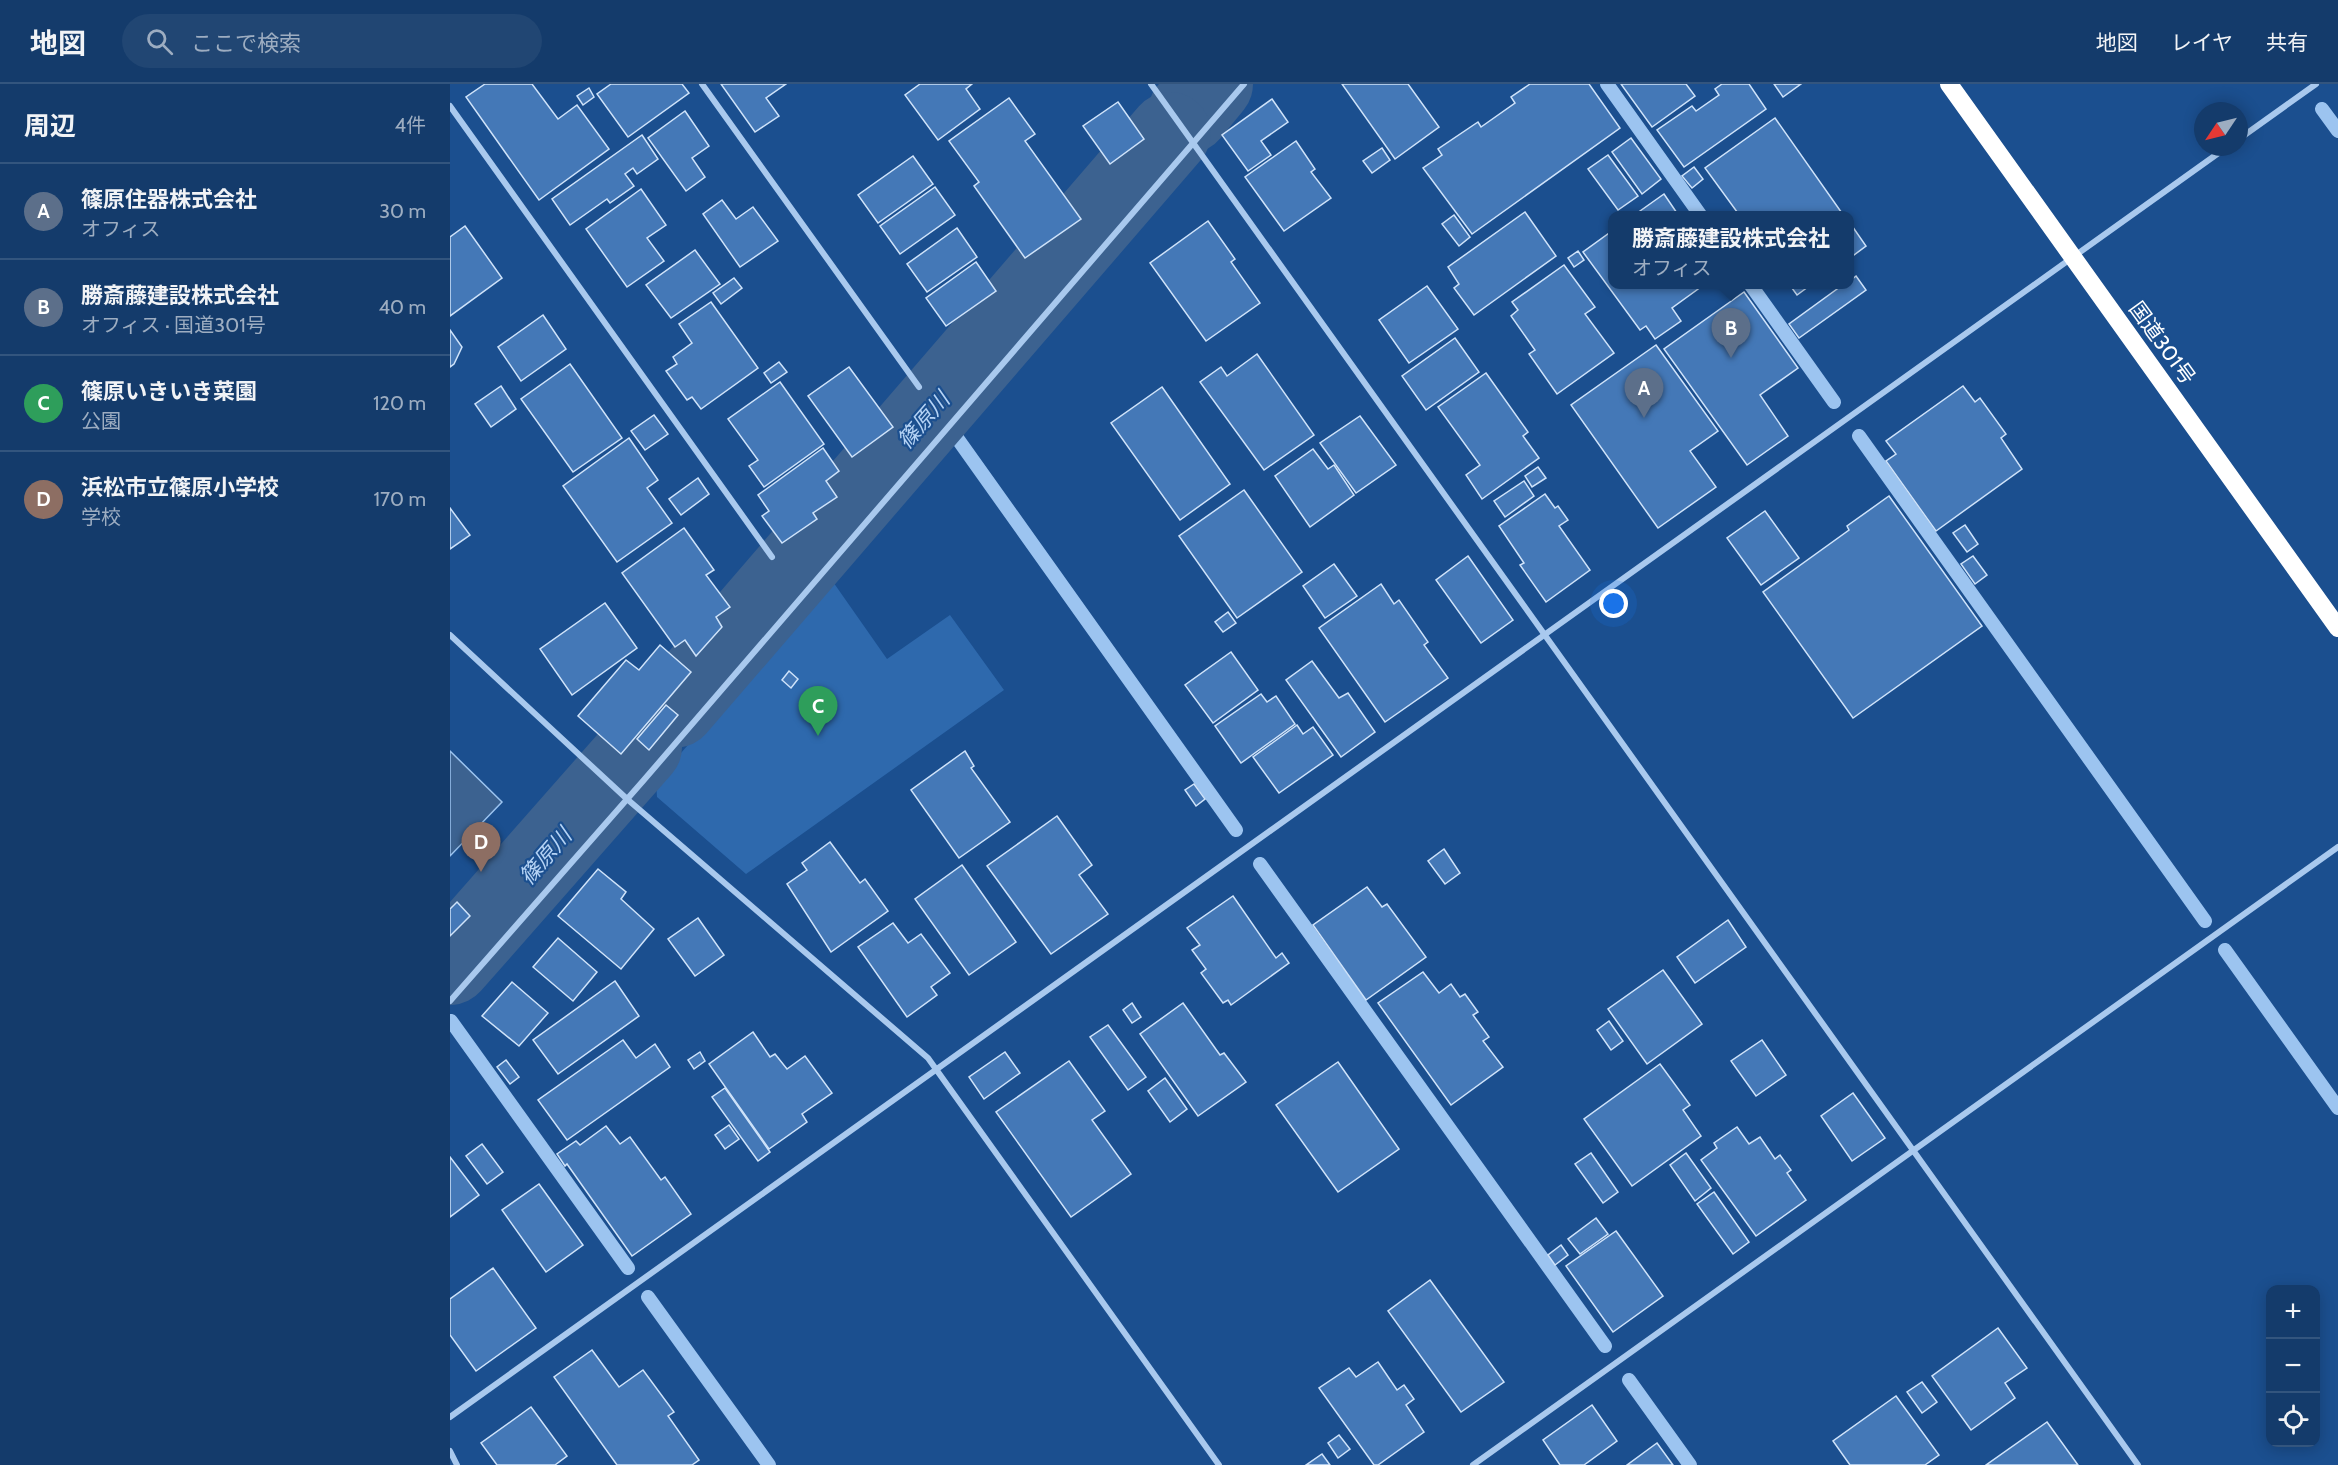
<!DOCTYPE html>
<html lang="ja">
<meta charset="utf-8">
<style>
body{margin:0;font-family:Cabin,"Noto Sans JP",sans-serif;background:#214673;color:#f1f3f6}
.controls{position:absolute;right:18px;bottom:18px;display:grid;overflow:hidden;border-radius:12px;box-shadow:0 3px 15px #0003}
.controls button{width:54px;height:54px;display:grid;place-items:center;padding:0;border:0;border-bottom:2px solid #33557e;background:#143b6b;color:#f1f3f6;font:30px sans-serif}
.compass{position:absolute;left:1744px;top:18px;width:54px;height:54px;border-radius:50%;background:#143b6b;box-shadow:0 3px 15px #0003;rotate:235deg}
.you{position:absolute;left:1164px;top:520px;width:21px;height:21px;margin:-15px;border:4px solid #fff;border-radius:50%;background:#1a73e8;box-shadow:0 0 0 9px #1a73e833}
.badge{display:grid;place-items:center;width:39px;height:39px;border-radius:50%;background:#8bbbb9;color:#fff;font-size:20px;font-weight:700}
.pin{position:absolute;translate:-50% -50px;filter:drop-shadow(0 2px 3px #0008)}
.pin::after{content:'';position:absolute;top:32px;width:21px;height:18px;background:inherit;clip-path:polygon(0 0,100% 0,50% 100%)}
.popup{position:absolute;left:1158px;top:127px;width:246px;height:78px;box-sizing:border-box;display:grid;place-content:center;border-radius:12px;background:#143b6b;filter:drop-shadow(0 2px 4px #0005);font-size:20px;white-space:nowrap;color:#9dadc1}
.popup b{font-size:22px;color:#f1f3f6}
.popup::after{content:'';position:absolute;left:50%;top:100%;margin-left:-12px;border:12px solid transparent;border-top-color:#143b6b}
.list{margin:0;padding:0;list-style:none}
h2{display:flex;justify-content:space-between;align-items:center;height:78px;margin:0;padding:0 24px;font-size:26px}
h2 small{font-size:20px;font-weight:400;color:#9dadc1}
.list li{display:grid;grid-template-columns:39px 1fr auto;gap:18px;align-items:center;box-sizing:border-box;height:96px;padding:0 24px;border-top:2px solid #33557e}
.list b{display:block;font-size:22px;white-space:nowrap}
.list p{margin:0;font-size:20px;white-space:nowrap;color:#9dadc1}
.list em{font-size:20px;font-style:normal;color:#9dadc1}
.icon{flex:none;width:33px;height:33px;fill:none;stroke:currentColor;stroke-width:2;stroke-linecap:round;stroke-linejoin:round}
.map{position:relative;flex:none;width:1888px;height:1381px;overflow:hidden}
header{display:flex;align-items:center;gap:36px;box-sizing:border-box;height:84px;padding:0 30px;background:#143b6b;border-bottom:2px solid #33557e}
header strong{font-size:28px}
nav{display:flex;gap:33px;margin-inline-start:auto;font-size:21px}
.search{width:420px;height:54px;background:#214673;display:flex;align-items:center;gap:15px;box-sizing:border-box;padding:0 21px;border-radius:33px;color:#9dadc1;font-size:22px}
main{display:flex}
aside{flex:1;background:#143b6b}
.map>svg:first-child{display:block}
.green{fill:#2e69ad}
.water{fill:#3c6290;stroke:#9cc4f0;stroke-width:1.5}
.lines{fill:none;stroke-linecap:round;stroke-linejoin:round}
.stream{stroke:#9cc4f0;stroke-width:14}
.river{stroke:#3c6290;stroke-width:82}
.building{fill:#4478b7;stroke:#cfe3fa;stroke-width:1.5}
.street{stroke:#a9c9ee;stroke-width:6}
.highway{stroke:#fff;stroke-width:18}
.labels{text-anchor:middle;stroke-width:4.5;stroke-linejoin:round;paint-order:stroke}
.street-label{font-size:21px;fill:#fff;stroke:#1b4f8f}
.water-label{font-size:22px;font-style:italic;fill:#b5d3f5;stroke:#1b4f8f}
</style>
<header>
<strong>地図</strong>
<div class="search"><svg class="icon" aria-label="search" viewBox="0 0 24 24"><circle cx="10" cy="10" r="6"/><path d="M15 15l6 6"/></svg>ここで検索</div>
<nav><a>地図</a><a>レイヤ</a><a>共有</a></nav>
</header>
<main>
<aside>
<h2>周辺<small>4件</small></h2>
<ul class="list">
<li><span class="badge" style="background:#5c6f8a">A</span><div><b>篠原住器株式会社</b><p>オフィス</p></div><em>30 m</em></li>
<li><span class="badge" style="background:#5c6f8a">B</span><div><b>勝斎藤建設株式会社</b><p>オフィス · 国道301号</p></div><em>40 m</em></li>
<li><span class="badge" style="background:#2e9e5b">C</span><div><b>篠原いきいき菜園</b><p>公園</p></div><em>120 m</em></li>
<li><span class="badge" style="background:#8d6e63">D</span><div><b>浜松市立篠原小学校</b><p>学校</p></div><em>170 m</em></li>
</ul>
</aside>
<div class="map">
<svg width="1888" height="1381" viewBox="0 0 1888 1381">
<rect width="100%" height="100%" fill="#1b4f8f"/>
<!-- green -->
<path class="green" d="M 381,495 L 437,575 L 500,531 L 554,606 L 296,790 L 207,713 L 206,698 Z"/>
<!-- water -->
<path class="water" d="M 0,667 L 52,718 L 0,772 Z"/>
<g class="lines">
<!-- stream -->
<g class="stream">
<path d="M 1157,0 L 1251,132"/>
<path d="M 1872,25 L 1888,47"/>
<path d="M 1300,200 L 1384,318"/>
<path d="M 484,323 L 490,332"/>
<path d="M 1409,352 L 1755,837"/>
<path d="M 507,354 L 786,746"/>
<path d="M 810,780 L 1155,1262"/>
<path d="M 1775,866 L 1888,1024"/>
<path d="M 1,937 L 178,1184"/>
<path d="M 198,1213 L 319,1381"/>
<path d="M 1179,1296 L 1240,1381"/>
</g>
<!-- river -->
<g class="river">
<path d="M 739,28 L 762,0"/>
<path d="M 225,623 L 720,49"/>
<path d="M 0,880 L 191,663"/>
</g>
</g>
<!-- building -->
<g class="building">
<path d="M 35,0 L 82,0 L 108,35 L 127,21 L 159,65 L 89,116 L 16,13 Z"/>
<path d="M 161,0 L 232,0 L 239,9 L 178,53 L 147,10 Z"/>
<path d="M 271,0 L 336,0 L 316,14 L 329,32 L 305,48 Z"/>
<path d="M 470,0 L 522,0 L 516,5 L 530,25 L 488,56 L 455,11 Z"/>
<path d="M 892,0 L 958,0 L 989,43 L 945,75 Z"/>
<path d="M 1080,0 L 1139,0 L 1170,44 L 1022,150 L 973,84 L 992,71 L 988,65 L 1028,38 L 1031,43 L 1065,19 L 1061,13 Z"/>
<path d="M 1171,0 L 1236,0 L 1245,12 L 1202,43 Z"/>
<path d="M 1272,0 L 1299,0 L 1316,25 L 1234,83 L 1207,46 L 1242,22 L 1246,27 L 1269,11 L 1265,5 Z"/>
<path d="M 1324,0 L 1351,0 L 1333,13 Z"/>
<path d="M 139,4 L 144,13 L 133,21 L 127,12 Z"/>
<path d="M 559,14 L 585,50 L 575,57 L 631,135 L 575,174 L 524,102 L 529,98 L 499,57 Z"/>
<path d="M 822,15 L 838,38 L 811,57 L 821,71 L 798,87 L 772,51 Z"/>
<path d="M 668,18 L 694,55 L 660,80 L 633,42 Z"/>
<path d="M 235,27 L 259,62 L 242,74 L 255,93 L 236,107 L 198,54 Z"/>
<path d="M 1325,34 L 1394,132 L 1290,132 L 1255,84 Z"/>
<path d="M 192,51 L 208,75 L 187,90 L 183,84 L 175,90 L 184,102 L 160,119 L 157,115 L 120,141 L 102,115 Z"/>
<path d="M 1181,54 L 1211,95 L 1192,110 L 1162,68 Z"/>
<path d="M 846,57 L 865,85 L 861,88 L 881,114 L 834,147 L 795,93 Z"/>
<path d="M 932,64 L 940,76 L 922,89 L 913,77 Z"/>
<path d="M 1158,71 L 1188,112 L 1168,126 L 1138,85 Z"/>
<path d="M 463,72 L 483,100 L 428,139 L 408,111 Z"/>
<path d="M 1244,83 L 1253,95 L 1242,104 L 1232,92 Z"/>
<path d="M 485,103 L 505,131 L 450,170 L 430,142 Z"/>
<path d="M 191,105 L 216,141 L 197,154 L 214,177 L 177,203 L 136,145 Z"/>
<path d="M 1214,110 L 1229,132 L 1183,132 Z"/>
<path d="M 272,116 L 286,135 L 303,123 L 328,157 L 290,183 L 253,130 Z"/>
<path d="M 1075,128 L 1106,172 L 1024,231 L 1004,204 L 1009,200 L 998,183 Z"/>
<path d="M 1004,131 L 1020,153 L 1009,162 L 992,140 Z"/>
<path d="M 758,137 L 785,175 L 781,178 L 810,219 L 756,257 L 700,179 Z"/>
<path d="M 1400,139 L 1416,162 L 1400,174 Z"/>
<path d="M 15,142 L 52,194 L 0,232 L 0,153 Z"/>
<path d="M 507,144 L 527,173 L 477,208 L 457,180 Z"/>
<path d="M 1162,147 L 1162,200 L 1255,200 L 1222,224 L 1231,237 L 1205,255 L 1196,242 L 1190,246 L 1133,168 Z"/>
<path d="M 245,166 L 270,200 L 221,234 L 196,201 Z"/>
<path d="M 1128,167 L 1134,176 L 1124,183 L 1118,174 Z"/>
<path d="M 526,178 L 546,207 L 496,242 L 476,214 Z"/>
<path d="M 1114,181 L 1145,223 L 1135,230 L 1164,269 L 1107,310 L 1079,270 L 1085,266 L 1061,232 L 1068,226 L 1062,218 Z"/>
<path d="M 1406,192 L 1416,206 L 1349,254 L 1339,240 L 1394,200 L 1400,200 L 1400,197 Z"/>
<path d="M 284,194 L 292,204 L 271,220 L 263,209 Z"/>
<path d="M 1339,200 L 1362,200 L 1347,211 Z"/>
<path d="M 977,202 L 1008,245 L 959,279 L 929,236 Z"/>
<path d="M 1294,208 L 1348,284 L 1310,311 L 1338,352 L 1297,381 L 1214,265 Z"/>
<path d="M 261,218 L 308,284 L 251,325 L 242,313 L 237,316 L 216,287 L 227,280 L 223,273 L 242,259 L 229,240 Z"/>
<path d="M 93,231 L 116,265 L 71,297 L 48,263 Z"/>
<path d="M 0,246 L 12,263 L 4,280 L 0,283 Z"/>
<path d="M 1005,254 L 1029,288 L 976,326 L 952,292 Z"/>
<path d="M 1206,261 L 1268,347 L 1240,367 L 1266,403 L 1208,444 L 1121,321 Z"/>
<path d="M 807,270 L 864,351 L 814,386 L 750,298 L 771,283 L 777,292 Z"/>
<path d="M 329,278 L 337,288 L 321,299 L 314,289 Z"/>
<path d="M 120,280 L 172,354 L 123,388 L 71,315 Z"/>
<path d="M 399,283 L 443,343 L 402,373 L 358,312 Z"/>
<path d="M 1036,289 L 1078,348 L 1073,352 L 1089,374 L 1032,415 L 1016,391 L 1030,381 L 988,323 Z"/>
<path d="M 330,298 L 374,360 L 314,403 L 299,382 L 308,376 L 278,335 Z"/>
<path d="M 51,302 L 66,325 L 41,343 L 25,320 Z"/>
<path d="M 1513,302 L 1525,318 L 1530,314 L 1556,350 L 1551,354 L 1572,385 L 1486,447 L 1436,377 L 1446,370 L 1436,357 Z"/>
<path d="M 712,303 L 780,400 L 730,436 L 661,339 Z"/>
<path d="M 204,331 L 218,350 L 195,366 L 181,347 Z"/>
<path d="M 910,332 L 946,381 L 906,409 L 870,359 Z"/>
<path d="M 179,354 L 208,396 L 197,404 L 222,439 L 167,478 L 113,402 Z"/>
<path d="M 373,364 L 389,387 L 376,397 L 387,413 L 363,429 L 367,435 L 332,459 L 312,432 L 319,427 L 308,411 Z"/>
<path d="M 863,365 L 878,385 L 884,381 L 904,411 L 860,443 L 825,392 Z"/>
<path d="M 1088,383 L 1096,394 L 1082,403 L 1075,392 Z"/>
<path d="M 248,394 L 259,410 L 231,431 L 219,415 Z"/>
<path d="M 1074,397 L 1084,412 L 1055,433 L 1044,417 Z"/>
<path d="M 794,406 L 852,488 L 787,534 L 729,452 Z"/>
<path d="M 1095,410 L 1105,424 L 1108,422 L 1118,436 L 1109,442 L 1140,486 L 1096,518 L 1070,481 L 1074,479 L 1049,442 Z"/>
<path d="M 1439,412 L 1532,542 L 1403,634 L 1313,508 L 1399,446 L 1397,442 Z"/>
<path d="M 0,424 L 20,451 L 0,465 Z"/>
<path d="M 1315,427 L 1349,474 L 1311,501 L 1277,454 Z"/>
<path d="M 1515,441 L 1528,460 L 1517,468 L 1503,449 Z"/>
<path d="M 234,444 L 264,486 L 256,491 L 280,523 L 266,533 L 272,543 L 246,572 L 235,556 L 225,563 L 172,489 Z"/>
<path d="M 1018,472 L 1063,536 L 1031,559 L 986,496 Z"/>
<path d="M 1523,472 L 1537,491 L 1525,500 L 1511,480 Z"/>
<path d="M 884,480 L 907,512 L 875,534 L 853,502 Z"/>
<path d="M 931,500 L 944,520 L 949,516 L 978,558 L 974,561 L 998,594 L 935,638 L 869,544 Z"/>
<path d="M 155,519 L 187,564 L 122,611 L 90,565 Z"/>
<path d="M 778,528 L 786,539 L 773,548 L 765,538 Z"/>
<path d="M 210,561 L 241,588 L 171,670 L 128,632 L 176,576 L 189,586 Z"/>
<path d="M 781,568 L 808,606 L 763,639 L 735,601 Z"/>
<path d="M 862,577 L 889,614 L 898,609 L 925,648 L 891,673 L 836,596 Z"/>
<path d="M 339,587 L 348,595 L 341,604 L 332,596 Z"/>
<path d="M 811,610 L 817,618 L 826,612 L 845,640 L 791,679 L 765,642 Z"/>
<path d="M 216,621 L 228,631 L 199,666 L 187,655 Z"/>
<path d="M 847,641 L 853,650 L 863,643 L 883,671 L 829,709 L 803,673 Z"/>
<path d="M 515,667 L 524,682 L 521,684 L 560,738 L 509,774 L 461,706 Z"/>
<path d="M 744,700 L 755,715 L 746,722 L 735,706 Z"/>
<path d="M 607,732 L 642,781 L 629,791 L 658,830 L 601,870 L 537,782 Z"/>
<path d="M 380,758 L 410,799 L 415,795 L 438,827 L 381,868 L 337,800 L 357,786 L 352,779 Z"/>
<path d="M 994,765 L 1010,789 L 995,800 L 978,777 Z"/>
<path d="M 512,781 L 566,858 L 519,891 L 465,815 Z"/>
<path d="M 148,785 L 176,808 L 171,815 L 204,845 L 171,885 L 108,832 Z"/>
<path d="M 917,803 L 932,823 L 937,820 L 976,873 L 916,916 L 863,841 Z"/>
<path d="M 783,812 L 826,874 L 832,869 L 839,879 L 781,921 L 778,916 L 773,919 L 751,889 L 756,885 L 742,866 L 750,861 L 737,844 Z"/>
<path d="M 7,818 L 20,832 L 0,852 L 0,825 Z"/>
<path d="M 248,834 L 274,871 L 245,892 L 218,855 Z"/>
<path d="M 1278,836 L 1296,863 L 1245,899 L 1227,873 Z"/>
<path d="M 443,839 L 458,859 L 471,850 L 500,889 L 481,903 L 487,911 L 457,933 L 408,863 Z"/>
<path d="M 108,854 L 147,888 L 123,917 L 83,883 Z"/>
<path d="M 1213,886 L 1252,940 L 1197,980 L 1158,925 Z"/>
<path d="M 973,888 L 989,909 L 1001,900 L 1010,913 L 1015,910 L 1028,928 L 1023,931 L 1039,953 L 1033,957 L 1053,983 L 1001,1021 L 928,919 Z"/>
<path d="M 165,897 L 189,932 L 108,990 L 83,956 Z"/>
<path d="M 62,898 L 98,929 L 69,962 L 32,932 Z"/>
<path d="M 682,919 L 691,933 L 682,939 L 673,926 Z"/>
<path d="M 733,919 L 770,971 L 774,969 L 796,998 L 748,1032 L 690,950 Z"/>
<path d="M 1159,937 L 1173,957 L 1161,966 L 1147,946 Z"/>
<path d="M 658,941 L 696,993 L 678,1006 L 640,953 Z"/>
<path d="M 303,948 L 320,973 L 325,970 L 337,985 L 355,972 L 382,1009 L 352,1030 L 357,1038 L 319,1065 L 259,980 Z"/>
<path d="M 173,956 L 186,974 L 205,960 L 220,983 L 117,1056 L 88,1016 Z"/>
<path d="M 1312,956 L 1336,991 L 1306,1012 L 1281,977 Z"/>
<path d="M 250,968 L 255,977 L 244,985 L 238,976 Z"/>
<path d="M 555,968 L 570,989 L 534,1015 L 519,993 Z"/>
<path d="M 56,976 L 69,993 L 60,1000 L 47,983 Z"/>
<path d="M 619,977 L 655,1027 L 642,1036 L 681,1090 L 621,1133 L 546,1028 Z"/>
<path d="M 888,978 L 949,1065 L 888,1108 L 826,1021 Z"/>
<path d="M 1210,980 L 1240,1021 L 1233,1026 L 1251,1052 L 1182,1102 L 1134,1035 Z"/>
<path d="M 715,994 L 737,1025 L 720,1038 L 698,1007 Z"/>
<path d="M 275,1004 L 320,1068 L 308,1077 L 262,1013 Z"/>
<path d="M 1403,1009 L 1435,1054 L 1402,1077 L 1371,1032 Z"/>
<path d="M 279,1041 L 289,1055 L 275,1065 L 265,1051 Z"/>
<path d="M 156,1042 L 170,1060 L 180,1053 L 211,1096 L 215,1093 L 241,1130 L 182,1172 L 117,1080 L 115,1082 L 107,1070 L 126,1057 L 130,1061 Z"/>
<path d="M 1287,1043 L 1299,1060 L 1310,1053 L 1325,1075 L 1330,1071 L 1341,1086 L 1337,1089 L 1356,1116 L 1306,1152 L 1251,1076 L 1267,1064 L 1264,1059 Z"/>
<path d="M 32,1060 L 53,1088 L 37,1100 L 16,1072 Z"/>
<path d="M 1141,1069 L 1168,1108 L 1153,1119 L 1125,1080 Z"/>
<path d="M 1236,1069 L 1261,1104 L 1245,1117 L 1220,1081 Z"/>
<path d="M 0,1073 L 29,1111 L 0,1133 Z"/>
<path d="M 89,1100 L 133,1161 L 96,1188 L 52,1126 Z"/>
<path d="M 1264,1108 L 1299,1158 L 1283,1170 L 1247,1120 Z"/>
<path d="M 1146,1134 L 1158,1150 L 1130,1170 L 1118,1155 Z"/>
<path d="M 1166,1147 L 1213,1212 L 1163,1248 L 1116,1182 Z"/>
<path d="M 1111,1161 L 1118,1171 L 1105,1181 L 1098,1171 Z"/>
<path d="M 43,1184 L 86,1244 L 26,1287 L 0,1251 L 0,1215 Z"/>
<path d="M 980,1196 L 1054,1298 L 1011,1328 L 938,1227 Z"/>
<path d="M 1548,1244 L 1577,1284 L 1555,1299 L 1565,1314 L 1521,1346 L 1482,1292 Z"/>
<path d="M 142,1266 L 169,1303 L 193,1286 L 224,1328 L 218,1332 L 249,1376 L 242,1381 L 167,1381 L 104,1293 Z"/>
<path d="M 928,1278 L 947,1306 L 954,1301 L 964,1315 L 956,1321 L 974,1348 L 928,1381 L 924,1381 L 869,1304 L 899,1284 L 906,1293 Z"/>
<path d="M 1472,1298 L 1487,1318 L 1472,1329 L 1457,1308 Z"/>
<path d="M 1446,1312 L 1489,1371 L 1475,1381 L 1400,1381 L 1383,1357 Z"/>
<path d="M 1142,1321 L 1167,1357 L 1134,1381 L 1110,1381 L 1093,1356 Z"/>
<path d="M 81,1323 L 117,1372 L 105,1381 L 47,1381 L 31,1359 Z"/>
<path d="M 1597,1338 L 1628,1381 L 1536,1381 Z"/>
<path d="M 889,1351 L 900,1365 L 888,1374 L 878,1359 Z"/>
<path d="M 1207,1359 L 1223,1381 L 1177,1381 Z"/>
<path d="M 872,1370 L 880,1381 L 856,1381 Z"/>
</g>
<g class="lines">
<!-- street -->
<g class="street">
<path d="M 252,0 L 469,303"/>
<path d="M 701,0 L 1688,1381"/>
<path d="M 0,22 L 322,473"/>
<path d="M 1789,55 L 1866,0"/>
<path d="M 0,551 L 177,715 L 478,974 L 769,1381"/>
<path d="M 0,917 L 193,697 L 794,0"/>
<path d="M 0,1333 L 1777,63"/>
<path d="M 0,1367 L 7,1381"/>
<path d="M 1023,1381 L 1888,763"/>
</g>
<!-- highway -->
<path class="highway" d="M 1499,0 L 1888,544"/>
</g>
<g class="labels">
<!-- street labels -->
<g class="street-label">
<text transform="translate(1712 259) rotate(54)" y="7">国道301号</text>
</g>
<!-- water labels -->
<g class="water-label">
<text transform="translate(473 336) rotate(-49)" y="8">篠原川</text>
<text transform="translate(95 772) rotate(-49)" y="8">篠原川</text>
</g>
</g>
</svg>
<div class="controls">
<button>+</button>
<button>−</button>
<button><svg class="icon" aria-label="locate" viewBox="0 0 24 24"><circle cx="12" cy="12" r="6"/><path d="M12 2v4M12 18v4M2 12h4M18 12h4"/></svg></button>
</div>
<svg class="compass" viewBox="-18 -18 36 36"><path d="M0-13l5 13h-10z" fill="#e53935"/><path d="M0 13l5-13h-10z" fill="#9dadc1"/></svg>
<div class="you"></div>
<div class="pin badge" style="left:1194px;top:334px;background:#5c6f8a">A</div>
<div class="pin badge" style="left:1281px;top:274px;background:#5c6f8a">B</div>
<div class="popup"><b>勝斎藤建設株式会社</b>オフィス</div>
<div class="pin badge" style="left:368px;top:652px;background:#2e9e5b">C</div>
<div class="pin badge" style="left:31px;top:788px;background:#8d6e63">D</div>
</div>
</main>
